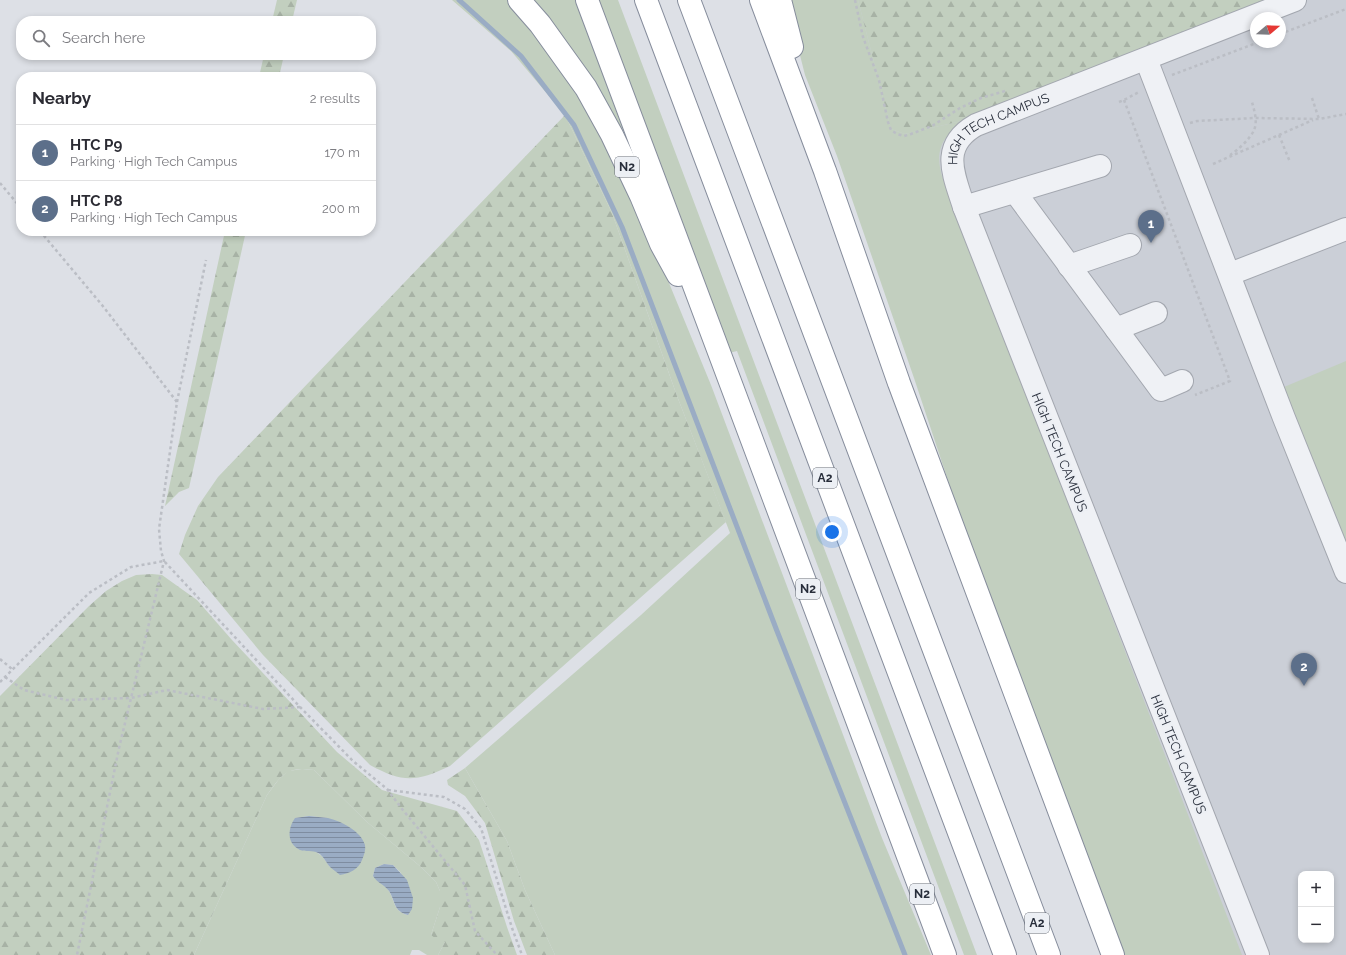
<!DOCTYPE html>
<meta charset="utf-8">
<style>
body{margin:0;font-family:Raleway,sans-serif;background:#f2f2f3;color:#2b2b33}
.controls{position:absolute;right:12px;bottom:12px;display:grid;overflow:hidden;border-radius:8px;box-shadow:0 2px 6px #0003}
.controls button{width:36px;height:36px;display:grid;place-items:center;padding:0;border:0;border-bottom:1px solid #e1e1e2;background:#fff;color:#2b2b33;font:20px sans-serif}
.compass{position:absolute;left:1250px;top:12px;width:36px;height:36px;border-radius:50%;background:#fff;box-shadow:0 2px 6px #0003;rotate:71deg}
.you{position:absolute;left:832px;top:532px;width:14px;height:14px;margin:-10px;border:3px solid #fff;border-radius:50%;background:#1a73e8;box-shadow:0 0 0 6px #1a73e833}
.badge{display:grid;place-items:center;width:26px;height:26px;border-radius:50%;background:#c44955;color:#fff;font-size:13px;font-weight:700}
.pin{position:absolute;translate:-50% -33px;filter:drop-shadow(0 1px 2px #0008)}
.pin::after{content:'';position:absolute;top:21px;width:14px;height:12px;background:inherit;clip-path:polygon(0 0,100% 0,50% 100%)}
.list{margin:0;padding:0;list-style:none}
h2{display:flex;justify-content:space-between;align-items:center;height:52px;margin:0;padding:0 16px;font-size:17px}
h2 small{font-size:13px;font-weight:400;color:#7c7c81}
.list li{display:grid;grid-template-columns:26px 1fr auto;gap:12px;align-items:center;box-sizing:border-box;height:56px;padding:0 16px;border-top:1px solid #e1e1e2}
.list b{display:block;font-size:15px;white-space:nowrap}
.list p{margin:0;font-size:13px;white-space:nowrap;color:#7c7c81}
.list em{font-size:13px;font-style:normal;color:#7c7c81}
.icon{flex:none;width:22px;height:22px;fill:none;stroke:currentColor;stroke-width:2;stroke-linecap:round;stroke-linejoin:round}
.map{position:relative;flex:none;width:1346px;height:955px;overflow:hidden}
.search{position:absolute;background:#fff;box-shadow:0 2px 6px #0003;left:16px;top:16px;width:360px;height:44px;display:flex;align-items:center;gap:10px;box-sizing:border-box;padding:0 14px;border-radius:16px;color:#7c7c81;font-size:15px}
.panel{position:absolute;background:#fff;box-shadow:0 2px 6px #0003;left:16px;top:72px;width:360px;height:164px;border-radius:16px}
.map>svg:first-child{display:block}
.built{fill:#cbcfd7;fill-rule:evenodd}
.grass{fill:#c2cfbf;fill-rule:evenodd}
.forest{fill:url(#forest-firs)}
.water{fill:url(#water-rules)}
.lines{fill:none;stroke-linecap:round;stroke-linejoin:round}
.stream{stroke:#9aacc4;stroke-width:5}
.minor-casing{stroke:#a3a7af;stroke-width:24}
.highway-casing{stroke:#868d9c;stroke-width:24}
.path{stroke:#bbbec5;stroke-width:2.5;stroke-dasharray:3 3;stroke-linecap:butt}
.minor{stroke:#eff1f5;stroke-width:22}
.highway{stroke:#fff;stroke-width:22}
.labels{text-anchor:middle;stroke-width:4;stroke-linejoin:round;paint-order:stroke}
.shield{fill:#eceff4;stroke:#636872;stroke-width:1}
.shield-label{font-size:12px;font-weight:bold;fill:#282e3b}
.street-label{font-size:13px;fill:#282e3b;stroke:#eceff4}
</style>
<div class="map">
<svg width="1346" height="955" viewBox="0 0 1346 955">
<defs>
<pattern id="forest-firs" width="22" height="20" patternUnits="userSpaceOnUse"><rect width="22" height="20" fill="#c2cfbf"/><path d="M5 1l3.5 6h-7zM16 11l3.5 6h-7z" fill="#a7b2a5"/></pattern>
<pattern id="water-rules" width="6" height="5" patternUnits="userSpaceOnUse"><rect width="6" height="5" fill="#9aacc4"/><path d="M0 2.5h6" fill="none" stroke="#7e8ca0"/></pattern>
</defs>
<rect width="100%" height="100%" fill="#dde0e6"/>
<!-- built -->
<path class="built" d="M 826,0 L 1346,0 L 1346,955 L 1186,955 ZM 1256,18 L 1280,18 L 1280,42 L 1256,42 ZM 1301,874 L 1331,874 L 1331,940 L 1301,940 Z"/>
<!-- grass -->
<g class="grass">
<path d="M 452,0 L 511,0 L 579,92 L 634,198 L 711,385 L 882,838 L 931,955 L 555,955 L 525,890 L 507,841 L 465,768 L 641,615 L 730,533 L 677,396 L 612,213 L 565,115 L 511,51 Z"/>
<path d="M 527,0 L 576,0 L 654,215 Z"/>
<path d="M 596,0 L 618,0 L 977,955 L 964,955 L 737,351 L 729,353 Z"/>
<path d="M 786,0 L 858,0 L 891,129 L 905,134 L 966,120 C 944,135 934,148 942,176 L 1242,955 L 1123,955 L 979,574 L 914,378 L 837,156 L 805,75 Z"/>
<path d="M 1346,361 L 1346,543 L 1341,541 L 1284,387 Z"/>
<path d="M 302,769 L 314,770 L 367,822 L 421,867 L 436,882 L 440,891 L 440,907 L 431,935 L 445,942 L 438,955 L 427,955 L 419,950 L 412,950 L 410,955 L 194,955 L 267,795 L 279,779 L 288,771 ZM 309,816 L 328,818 L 330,867 L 322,856 L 316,852 L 295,818 ZM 384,864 L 393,865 L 401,873 L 408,915 C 393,911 396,903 389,891 C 385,885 378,881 373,876 L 375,868 Z"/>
</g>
<!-- forest -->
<g class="forest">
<path d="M 277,0 L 297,0 L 292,21 L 272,21 Z"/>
<path d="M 858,0 L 1275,0 L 966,120 L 905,134 L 891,129 Z"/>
<path d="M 264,55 L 284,55 L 279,77 L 259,77 Z"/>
<path d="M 565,115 L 612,213 L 677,396 L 726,522 L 450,766 C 416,782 403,783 370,765 L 263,655 L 179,554 L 185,535 L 198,506 L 218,477 Z"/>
<path d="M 225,231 L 246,231 L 189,488 L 179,492 L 165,506 Z"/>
<path d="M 152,574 L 162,575 L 197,600 L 232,640 L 337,752 L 382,790 L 457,811 L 479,840 L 507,927 L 517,955 L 438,955 L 445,942 L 440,942 L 431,935 L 440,907 L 440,891 L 436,882 L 421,867 L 367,822 L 314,770 C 285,767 283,774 267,795 L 194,955 L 0,955 L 0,696 L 89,606 L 106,591 L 122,581 L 136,575 Z"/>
<path d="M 465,768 L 507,841 L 525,890 L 555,955 L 527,955 L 514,921 L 485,823 L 465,796 L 448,785 L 447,780 Z"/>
</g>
<!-- water -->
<g class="water">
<path d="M 309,816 C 315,817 322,817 328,818 C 341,821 361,831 365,845 C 366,850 364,855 362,860 C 358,870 350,873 340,875 C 337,872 333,870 330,867 C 326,863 324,856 318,853 C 313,850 305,852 300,850 C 286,843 288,828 295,818 Z"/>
<path d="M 384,864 L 393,865 L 407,880 L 413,898 L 412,909 L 408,915 C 393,911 396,902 389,891 C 384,884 377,883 373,876 L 375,868 Z"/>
</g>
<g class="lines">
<!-- stream -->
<path class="stream" d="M 459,0 L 521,56 L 574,125 L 622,227 L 777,631 L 905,955"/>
<defs>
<g id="minor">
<path d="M 1146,59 L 1284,418 L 1346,572"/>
<path d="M 1015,192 L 1161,390 L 1182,381"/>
<path d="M 964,207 L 1100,166"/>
<path d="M 1069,266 L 1130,245"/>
<path d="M 1230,274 L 1346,229"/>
<path d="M 1116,329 L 1156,313"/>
<path id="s1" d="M 1258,955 L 964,207 C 954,175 939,146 976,125 L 1295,0"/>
</g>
<g id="highway">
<path d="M 519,0 L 540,24 L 586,88 L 612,135 L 641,196 L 661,244 L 678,275"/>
<path d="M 587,0 L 945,955"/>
<path d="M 646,0 L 1005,955"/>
<path d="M 689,0 L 1049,955"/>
<path d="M 761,0 L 825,171 L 899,383 L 1113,955"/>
<path d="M 780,0 L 792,47"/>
</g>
</defs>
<!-- minor casing -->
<use href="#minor" class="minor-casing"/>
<!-- highway casing -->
<use href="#highway" class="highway-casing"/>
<!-- path -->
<g class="path">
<path d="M 855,0 L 863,37 L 879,80 L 888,122 L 891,130 L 897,134 L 904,136 L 911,134 L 932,126 L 960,108 L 981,98 L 1005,91"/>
<path d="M 1280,34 L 1346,9"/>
<path d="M 1172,75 L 1259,42"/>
<path d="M 1312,98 L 1319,119"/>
<path d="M 1124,100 L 1230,381 L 1195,395"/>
<path d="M 1119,102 L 1124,100 L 1139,92"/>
<path d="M 1190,123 L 1197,121 L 1255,118 L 1319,119 L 1346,114"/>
<path d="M 1279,135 L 1290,162"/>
<path d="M 1230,155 C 1237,151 1251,138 1254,130 C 1258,121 1254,110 1252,102"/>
<path d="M 1213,164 L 1313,120"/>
<path d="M 0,183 L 21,208"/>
<path d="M 40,231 L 102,305 L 177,402 L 159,529 L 161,551 L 164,561 L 119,748 L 77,955"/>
<path d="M 177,402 L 206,260"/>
<path d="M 0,659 L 12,669"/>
<path d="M 5,677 L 24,690 L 66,700 L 131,698 L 167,690 L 263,709 L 300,707"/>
<path d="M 0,682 L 89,593 L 131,567 L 164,561 L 300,707 L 353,761 L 387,789 L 402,809 L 465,885 L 475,931 L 497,955"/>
<path d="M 388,790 L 444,797 L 465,809 L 481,828 L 512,928 L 522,955"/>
</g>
<!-- minor -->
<use href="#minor" class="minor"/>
<!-- highway -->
<use href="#highway" class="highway"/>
</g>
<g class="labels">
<!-- shield labels -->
<g class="shield">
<rect x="615" y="157" width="24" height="20" rx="3"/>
<rect x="813" y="468" width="24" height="20" rx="3"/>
<rect x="796" y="579" width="24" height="20" rx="3"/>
<rect x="910" y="884" width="24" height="20" rx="3"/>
<rect x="1025" y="913" width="24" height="20" rx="3"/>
</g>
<g class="shield-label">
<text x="627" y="171">N2</text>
<text x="825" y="482">A2</text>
<text x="808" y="593">N2</text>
<text x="922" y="898">N2</text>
<text x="1037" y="927">A2</text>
</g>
<!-- street labels -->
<g class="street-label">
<text dy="5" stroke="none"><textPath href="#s1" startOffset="911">HIGH TECH CAMPUS</textPath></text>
<text transform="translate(1060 452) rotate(68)" y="5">HIGH TECH CAMPUS</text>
<text transform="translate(1179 754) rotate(68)" y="5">HIGH TECH CAMPUS</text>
</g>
</g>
</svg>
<div class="controls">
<button>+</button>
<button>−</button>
</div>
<svg class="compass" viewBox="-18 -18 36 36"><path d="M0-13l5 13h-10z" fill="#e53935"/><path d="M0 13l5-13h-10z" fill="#7c7c81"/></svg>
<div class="you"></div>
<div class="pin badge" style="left:1151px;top:243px;background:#5c6f8a">1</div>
<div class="pin badge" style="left:1304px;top:686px;background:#5c6f8a">2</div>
<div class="search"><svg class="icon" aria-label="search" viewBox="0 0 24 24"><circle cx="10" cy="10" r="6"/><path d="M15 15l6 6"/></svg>Search here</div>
<section class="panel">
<h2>Nearby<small>2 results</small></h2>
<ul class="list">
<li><span class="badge" style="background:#5c6f8a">1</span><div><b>HTC P9</b><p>Parking · High Tech Campus</p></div><em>170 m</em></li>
<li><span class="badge" style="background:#5c6f8a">2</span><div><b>HTC P8</b><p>Parking · High Tech Campus</p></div><em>200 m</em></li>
</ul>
</section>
</div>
